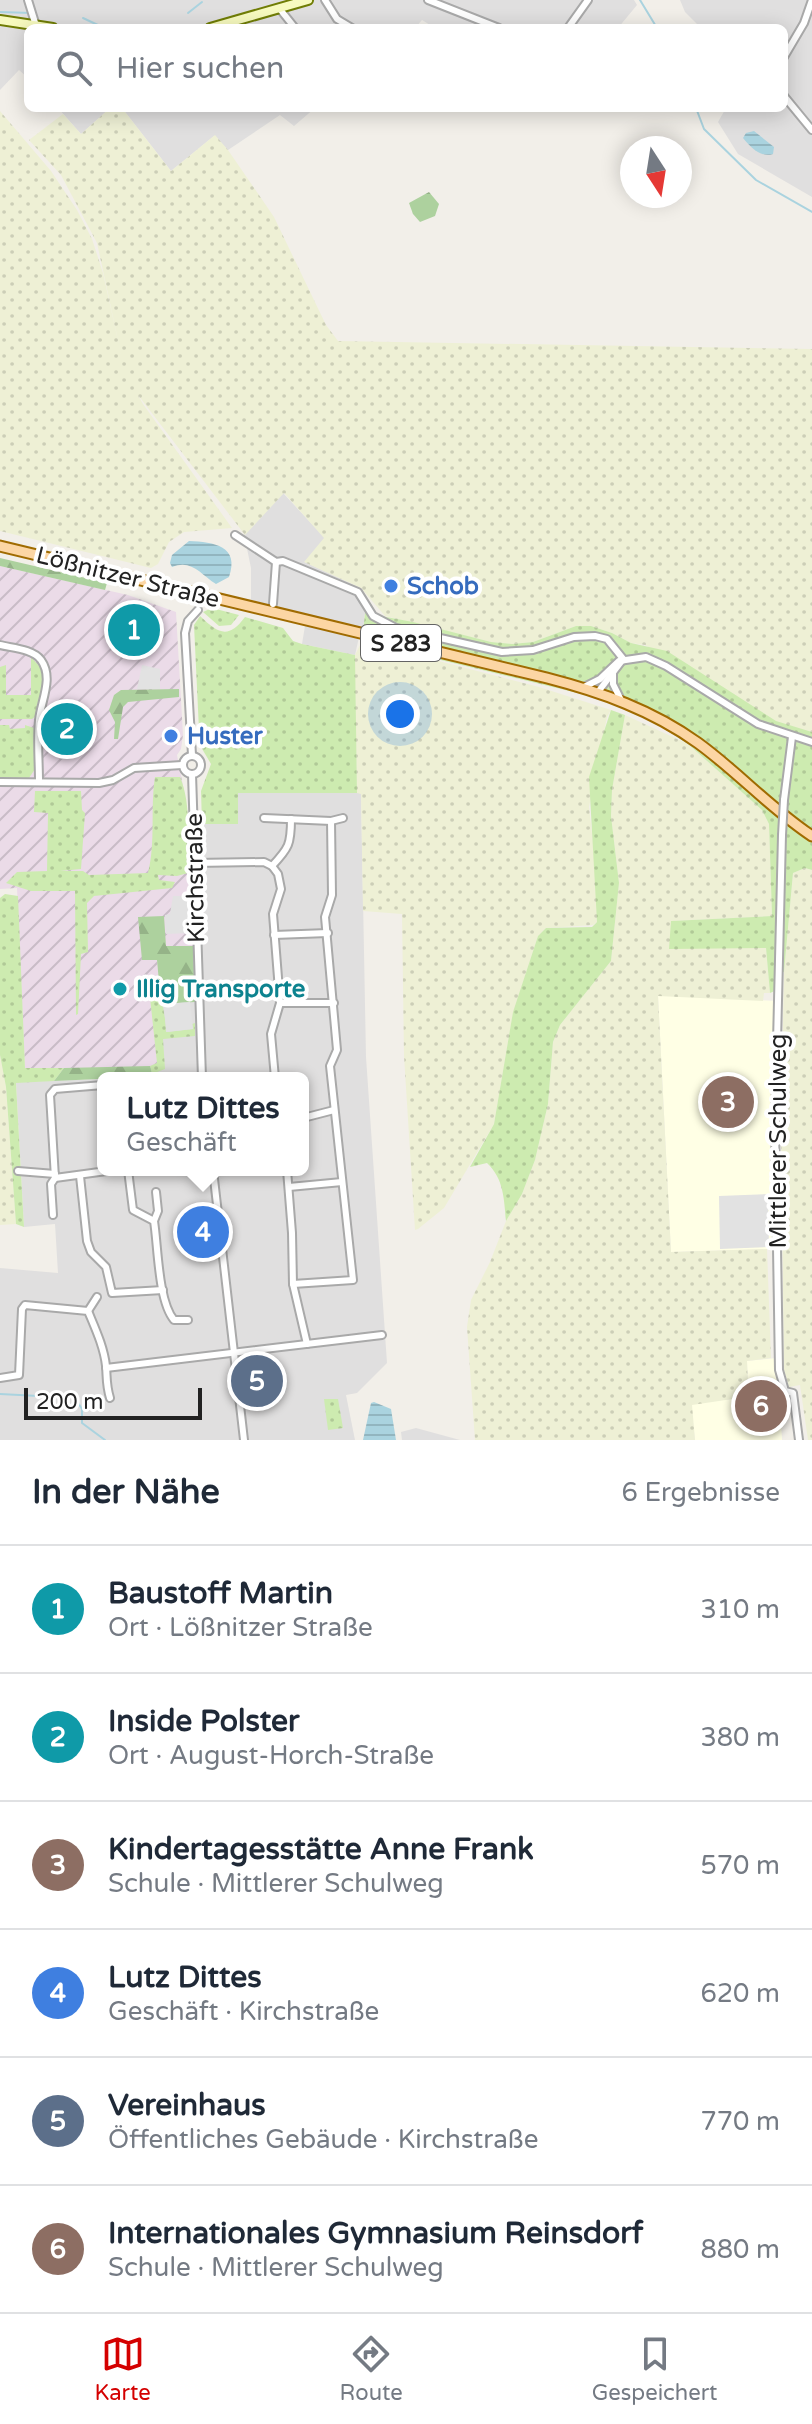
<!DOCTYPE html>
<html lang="de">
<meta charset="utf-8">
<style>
body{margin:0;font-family:"Varela Round",sans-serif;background:#f6f6f7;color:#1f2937}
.compass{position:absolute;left:620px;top:136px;width:72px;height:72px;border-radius:50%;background:#fff;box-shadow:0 4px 20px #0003;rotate:168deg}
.scale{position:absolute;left:24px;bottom:20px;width:178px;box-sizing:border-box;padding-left:8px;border:4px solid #222;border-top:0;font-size:22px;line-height:28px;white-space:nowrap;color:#222;-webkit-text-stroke:6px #fff;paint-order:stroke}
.you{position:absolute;left:400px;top:714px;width:28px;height:28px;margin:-20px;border:6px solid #fff;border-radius:50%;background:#1a73e8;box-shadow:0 0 0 12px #1a73e833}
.badge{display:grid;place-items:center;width:52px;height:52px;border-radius:50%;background:#d40000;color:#fff;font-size:26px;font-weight:700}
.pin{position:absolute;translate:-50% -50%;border:4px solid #fff;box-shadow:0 2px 8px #0006}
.popup{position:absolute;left:97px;top:1072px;width:212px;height:104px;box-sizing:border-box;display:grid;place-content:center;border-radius:12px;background:#fff;filter:drop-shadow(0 2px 6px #0005);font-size:26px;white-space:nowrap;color:#747a83}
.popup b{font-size:30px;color:#1f2937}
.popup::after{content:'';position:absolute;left:50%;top:100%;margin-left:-16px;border:16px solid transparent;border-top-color:#fff}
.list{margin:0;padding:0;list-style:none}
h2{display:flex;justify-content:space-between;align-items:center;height:104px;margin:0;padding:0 32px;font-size:34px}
h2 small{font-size:26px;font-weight:400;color:#747a83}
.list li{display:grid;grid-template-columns:52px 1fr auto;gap:24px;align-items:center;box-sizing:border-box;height:128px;padding:0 32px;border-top:2px solid #e0e1e3}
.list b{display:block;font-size:30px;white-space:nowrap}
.list p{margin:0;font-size:26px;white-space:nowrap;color:#747a83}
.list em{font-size:26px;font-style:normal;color:#747a83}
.icon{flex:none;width:44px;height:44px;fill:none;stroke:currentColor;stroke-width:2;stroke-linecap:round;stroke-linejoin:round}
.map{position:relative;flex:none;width:812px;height:1440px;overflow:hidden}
.search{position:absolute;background:#fff;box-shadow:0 4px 20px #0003;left:24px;right:24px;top:24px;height:88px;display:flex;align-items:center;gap:20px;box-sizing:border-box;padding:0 28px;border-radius:12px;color:#747a83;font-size:30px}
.sheet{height:872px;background:#fff}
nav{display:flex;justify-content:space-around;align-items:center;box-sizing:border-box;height:112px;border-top:2px solid #e0e1e3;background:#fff;font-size:22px;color:#747a83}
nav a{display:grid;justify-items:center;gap:4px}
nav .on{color:#d40000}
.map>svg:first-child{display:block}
.residential{fill:#e0dfdf}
.industrial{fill:url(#industrial-furrows)}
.education{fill:#ffffe5}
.farmland{fill:url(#farmland-dots)}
.grass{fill:url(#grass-dots)}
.forest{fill:url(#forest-firs)}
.parking{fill:#e2e2e2}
.water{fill:url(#water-rules)}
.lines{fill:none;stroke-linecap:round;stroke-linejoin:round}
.stream{stroke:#aad3df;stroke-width:2}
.street-casing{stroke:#a9a9a9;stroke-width:10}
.secondary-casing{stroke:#707d05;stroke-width:12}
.primary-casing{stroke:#a06b00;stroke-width:13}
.street{stroke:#fff;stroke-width:6}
.secondary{stroke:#f7fabf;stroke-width:8}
.primary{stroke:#fcd6a4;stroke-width:9}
.street-bridge-casing{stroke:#a9a9a9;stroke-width:10;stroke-linecap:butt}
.street-bridge{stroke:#fff;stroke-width:6}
.shop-dot{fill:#3f7fe0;stroke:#fff;stroke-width:3}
.culture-dot{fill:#0f9aa8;stroke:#fff;stroke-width:3}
.labels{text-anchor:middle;stroke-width:8;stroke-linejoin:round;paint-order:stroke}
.shield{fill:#fff;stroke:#646464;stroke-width:2}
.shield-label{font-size:22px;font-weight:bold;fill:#222}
.street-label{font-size:24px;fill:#222;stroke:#fff}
.shop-label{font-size:24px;font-weight:bold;fill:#366cbe;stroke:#fff;text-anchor:start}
.culture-label{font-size:24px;font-weight:bold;fill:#0d838f;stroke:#fff;text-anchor:start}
</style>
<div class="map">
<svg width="812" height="1440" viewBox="0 0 812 1440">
<defs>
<pattern id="industrial-furrows" width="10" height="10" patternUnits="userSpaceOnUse" patternTransform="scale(2)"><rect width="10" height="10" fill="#ebdbe8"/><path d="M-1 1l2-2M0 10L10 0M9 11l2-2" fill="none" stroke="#c9bcc7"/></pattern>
<pattern id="farmland-dots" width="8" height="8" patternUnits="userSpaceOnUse" patternTransform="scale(2)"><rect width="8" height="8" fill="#eef0d5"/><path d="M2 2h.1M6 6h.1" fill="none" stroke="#ccceb7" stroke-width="1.8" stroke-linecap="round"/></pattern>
<pattern id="grass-dots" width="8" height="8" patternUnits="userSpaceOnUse" patternTransform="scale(2)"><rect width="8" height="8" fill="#cdebb0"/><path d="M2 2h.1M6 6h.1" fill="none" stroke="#b0c997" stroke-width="1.8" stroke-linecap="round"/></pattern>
<pattern id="forest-firs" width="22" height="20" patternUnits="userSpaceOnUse" patternTransform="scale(2)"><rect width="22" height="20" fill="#add19e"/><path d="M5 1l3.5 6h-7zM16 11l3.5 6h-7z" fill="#95b388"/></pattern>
<pattern id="water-rules" width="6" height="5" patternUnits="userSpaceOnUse" patternTransform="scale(2)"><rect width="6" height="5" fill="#aad3df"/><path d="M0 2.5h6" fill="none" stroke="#92b5bf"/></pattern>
</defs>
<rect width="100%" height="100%" fill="#f2efe9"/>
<!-- residential -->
<g class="residential">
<path d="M 0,0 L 634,0 L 637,5 L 618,28 L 435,28 L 422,20 L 415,28 L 28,28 L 28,78 L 19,70 L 0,90 Z"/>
<path d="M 680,0 L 812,0 L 812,197 L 738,154 L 718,122 L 726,108 L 784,108 L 784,28 L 701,28 L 685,12 Z"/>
<path d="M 58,108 L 110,108 L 81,134 Z"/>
<path d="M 122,108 L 315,108 L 294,126 L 280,115 L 228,150 L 214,136 L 171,171 Z"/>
<path d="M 283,493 L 325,538 L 305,562 L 361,588 L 365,613 L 363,629 L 251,600 L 251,568 L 244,534 Z"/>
<path d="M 305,626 L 359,637 L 355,655 L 302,644 Z"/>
<path d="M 238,793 L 361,793 L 366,1057 L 387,1363 L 357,1393 L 346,1395 L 355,1440 L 0,1440 L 0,1268 L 58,1273 L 55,1224 L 24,1227 L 16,1082 L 103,1079 L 103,1170 L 303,1170 L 303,1078 L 122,1078 L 143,1077 L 164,1033 L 157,959 L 193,946 L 187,824 L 238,824 Z"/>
<path d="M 416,1428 L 460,1440 L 402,1440 L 401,1432 Z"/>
</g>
<!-- industrial -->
<path class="industrial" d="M 0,566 L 128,595 L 176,612 L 183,735 L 181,749 L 177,755 L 185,796 L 193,946 L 166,947 L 157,959 L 164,1034 L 159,1034 L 162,1068 L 82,1073 L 25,1070 L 17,888 L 0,889 Z"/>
<!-- education -->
<g class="education">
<path d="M 658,995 L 778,1001 L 777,1249 L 671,1252 Z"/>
<path d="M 777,1358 L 782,1440 L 695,1440 L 691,1404 L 739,1398 L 748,1385 L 747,1361 Z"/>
</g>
<!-- farmland -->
<g class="farmland">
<path d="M 110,108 L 122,108 L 171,171 L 215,135 L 228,150 L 274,217 L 326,325 L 338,341 L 812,349 L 812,732 L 776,722 L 645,645 L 631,643 L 612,633 L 591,626 L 576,626 L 533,642 L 512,644 L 491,642 L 385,616 L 361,588 L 304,562 L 324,538 L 284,493 L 245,535 L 138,395 L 143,404 L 232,528 L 184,532 L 169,542 L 158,564 L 151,568 L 0,531 L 0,111 L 51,171 L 77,210 L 92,239 L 103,273 L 121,354 L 97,243 L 61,175 L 29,140 L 63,114 L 81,134 Z"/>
<path d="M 362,641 L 539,687 L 611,710 L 607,717 L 589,807 L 596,868 L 597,922 L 593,925 L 546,928 L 538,936 L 513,1013 L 494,1124 L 444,1208 L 418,1229 L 415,1230 L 404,1056 L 402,914 L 363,911 L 361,794 L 357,793 L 355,683 L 355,655 Z"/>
<path d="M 625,715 L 688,744 L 762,810 L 769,824 L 772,916 L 671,921 L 766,947 L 770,993 L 764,993 L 763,1001 L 658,996 L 671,1252 L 767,1249 L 771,1358 L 747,1361 L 748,1385 L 739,1398 L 692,1405 L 695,1440 L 475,1440 L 467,1327 L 471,1300 L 490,1262 L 506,1221 L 522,1194 L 535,1160 L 548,1104 L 553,1042 L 560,1025 L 611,961 L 619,883 L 611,816 L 612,790 Z"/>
<path d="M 805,868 L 812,870 L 812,1440 L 808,1440 L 800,1385 L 789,1387 L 784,1370 L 781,1124 L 784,972 L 793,873 Z"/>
<path d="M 0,1055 L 6,1087 L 16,1224 L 0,1225 Z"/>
</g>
<!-- grass -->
<g class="grass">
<path d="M 212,608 L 239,615 L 231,625 L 219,626 L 203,612 Z"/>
<path d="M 365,613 L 413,622 L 491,642 L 512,644 L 533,642 L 576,626 L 591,626 L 612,633 L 631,643 L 667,651 L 776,721 L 812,732 L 812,870 L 805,868 L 793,873 L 784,972 L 777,971 L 777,990 L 770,993 L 766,948 L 669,949 L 671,921 L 772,916 L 769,824 L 762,810 L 688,744 L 652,721 L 594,697 L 362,641 Z"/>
<path d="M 200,616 C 218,633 228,640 245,617 L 283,628 L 293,641 L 302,644 L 355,655 L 357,793 L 238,793 L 238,824 L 202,824 L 201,791 L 211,764 L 201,747 L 199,730 L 194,625 Z"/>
<path d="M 31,657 L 42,669 L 42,696 L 36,716 L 32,719 L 0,719 L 0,667 L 6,665 L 6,695 L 31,695 Z"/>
<path d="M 611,710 L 625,715 L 612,790 L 611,816 L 619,883 L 611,961 L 560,1025 L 553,1042 L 548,1104 L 535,1160 L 522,1194 L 506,1221 C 504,1199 504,1179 487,1163 L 470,1167 L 494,1124 L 513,1012 L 538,936 L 546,928 L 592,927 L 597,922 L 589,777 Z"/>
<path d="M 0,725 L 9,725 L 10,729 L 25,728 L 25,725 L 34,728 L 35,769 L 29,778 L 0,778 Z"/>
<path d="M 155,777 L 180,777 C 192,805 187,843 188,873 L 177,876 L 158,875 L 159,880 L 175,882 L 172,888 L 94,896 L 87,903 L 88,952 L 81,954 L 78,1014 L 76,1015 L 75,891 L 31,891 L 6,883 L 17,872 L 47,871 L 48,813 L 34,812 L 35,791 L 81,791 L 82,810 L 85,813 L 81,869 L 60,871 L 83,871 L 89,875 L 148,873 C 156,842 150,808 155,777 Z"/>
<path d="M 5,894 L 18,896 L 25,1068 L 64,1068 L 54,1081 L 16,1083 L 24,1227 L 16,1224 L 6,1087 L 0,1055 L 0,898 Z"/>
<path d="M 160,987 L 167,1032 L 193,1029 L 192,1024 L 195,1023 L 195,1036 L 163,1039 L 165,1069 L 152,1074 L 150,1066 L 157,1063 L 149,988 Z"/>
<path d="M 324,1399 L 338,1399 L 343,1428 L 328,1430 Z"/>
</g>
<!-- forest -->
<g class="forest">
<path d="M 429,192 L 439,204 L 435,216 L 420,222 L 413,214 L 409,203 Z"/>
<path d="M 0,558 L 107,583 L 105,590 L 0,566 Z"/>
<path d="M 179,689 L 179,697 L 128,702 L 123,707 L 118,739 L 114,739 L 115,722 L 109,710 L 114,695 L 121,690 Z"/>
<path d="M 164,916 L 166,946 L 193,946 L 195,1002 L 161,1004 L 157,960 L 142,960 L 138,917 Z"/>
<path d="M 150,1066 L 152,1074 L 143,1077 L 54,1081 L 64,1068 Z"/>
</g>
<!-- parking -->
<g class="parking">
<path d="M 142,665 L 160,669 L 160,689 L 137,689 Z"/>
<path d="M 173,896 L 188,896 L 190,933 L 166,934 L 165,915 L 170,914 Z"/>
<path d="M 190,1002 L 193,1029 L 166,1032 L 164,1004 Z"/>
<path d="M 768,1194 L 769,1247 L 720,1249 L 719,1196 Z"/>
</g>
<!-- water -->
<g class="water">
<path d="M 754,131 L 774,147 L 773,154 C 761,158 750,147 743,138 L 746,133 Z"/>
<path d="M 189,541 C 214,542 240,546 229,577 L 216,584 C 200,574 192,559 172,567 L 170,563 L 172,555 Z"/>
<path d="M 374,1402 L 391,1409 L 396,1440 L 363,1440 L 371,1403 Z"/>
</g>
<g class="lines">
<!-- stream -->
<g class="stream">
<path d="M 640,0 L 657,28"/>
<path d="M 0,12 L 31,13"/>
<path d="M 188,13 L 202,2"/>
<path d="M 83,18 L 100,26 L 153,28"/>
<path d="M 696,108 L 704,129 L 756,180 L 812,212"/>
<path d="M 0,1394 L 58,1397 L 73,1395 L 82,1409 L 82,1423 L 105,1440"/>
</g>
<defs>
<g id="street">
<path d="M 28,0 L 36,26"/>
<path d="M 325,0 L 337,19 L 352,28"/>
<path d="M 428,0 L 499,28"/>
<path d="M 279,8 L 295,28"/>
<path d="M 568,28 L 588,0"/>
<path d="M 784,57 L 804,23 L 812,0"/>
<path d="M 784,96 L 812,130"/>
<path d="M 235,535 L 276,562"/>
<path d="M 276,562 L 283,561 L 358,592 L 373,616 L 396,628 L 502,652 L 533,650 L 574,637 L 595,636 L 607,639 L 624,660"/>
<path d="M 273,604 L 276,562"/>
<path d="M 0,645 C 12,648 33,649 41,660 C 54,678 41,701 39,720 C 37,741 39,762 39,782"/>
<path d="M 613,674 L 613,684 L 621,700"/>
<path d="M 584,687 L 600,679 L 619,661 L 646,657 L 666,666 L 758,724 L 812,742"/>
<path d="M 598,692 L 621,662"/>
<path d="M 192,755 L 185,633 L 188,621 L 198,610"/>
<circle cx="192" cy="765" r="9"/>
<path d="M 192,774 L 202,1078"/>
<path d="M 0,782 L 99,783 L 113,780 L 134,768 L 182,765"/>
<path d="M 784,800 L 792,737"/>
<path d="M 264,818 L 331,821 L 343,818"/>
<path d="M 782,835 L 775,1125 L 779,1370 L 785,1391 L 793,1393 L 799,1440"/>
<path d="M 195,863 L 264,862 L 272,866 L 278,874 L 281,889 L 273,914 L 280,1003 L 271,1034 L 275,1078"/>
<path d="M 272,866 C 289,848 291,844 291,819"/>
<path d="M 274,935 L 328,933"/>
<path d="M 280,1003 L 334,1003"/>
<path d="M 303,1118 L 334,1110"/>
<path d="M 128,1170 L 133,1210 L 154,1221 C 158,1246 158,1301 174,1320 L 188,1320"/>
<path d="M 213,1170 L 244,1440"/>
<path d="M 287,1170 L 292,1233 L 293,1284 L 307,1344"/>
<path d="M 18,1171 L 55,1174"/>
<path d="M 80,1176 L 87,1241 L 91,1252 L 106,1267 L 112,1293 L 163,1290"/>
<path d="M 55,1178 L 114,1170"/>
<path d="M 289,1187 L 342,1182"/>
<path d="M 53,1215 L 51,1184 L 55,1178 L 50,1095 L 55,1089 L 103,1085"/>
<path d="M 154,1221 L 158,1211 L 156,1192"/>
<path d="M 293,1284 L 353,1280 L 330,1066 L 337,1050 L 325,917 L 332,895 L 331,821"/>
<path d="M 88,1311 L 97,1297"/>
<path d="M 106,1368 L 382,1335"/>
<path d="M 0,1378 L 19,1375 L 22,1309 L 25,1305 L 88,1311 C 95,1328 104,1347 106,1366 C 107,1378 106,1385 110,1398"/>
</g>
<g id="secondary">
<path d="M 0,20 L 53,28"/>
<path d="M 210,28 L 308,0"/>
</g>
<path id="primary" d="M 0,546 L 547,678 C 601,692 652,710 698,743 C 738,772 771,809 812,836"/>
</defs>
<!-- street casing -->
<use href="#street" class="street-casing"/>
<!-- secondary casing -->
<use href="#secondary" class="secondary-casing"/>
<!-- primary casing -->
<use href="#primary" class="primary-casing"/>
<!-- street -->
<use href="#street" class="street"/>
<!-- secondary -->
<use href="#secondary" class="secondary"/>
<!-- primary -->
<use href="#primary" class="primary"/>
<defs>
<path id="street-bridge" d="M 782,835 L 784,800"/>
</defs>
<!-- street-bridge casing -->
<use href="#street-bridge" class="street-bridge-casing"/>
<!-- street-bridge -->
<use href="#street-bridge" class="street-bridge"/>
</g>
<!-- markers -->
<g class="shop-dot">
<circle cx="391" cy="586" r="8"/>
<circle cx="171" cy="736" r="8"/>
</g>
<circle class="culture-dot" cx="120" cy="989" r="8"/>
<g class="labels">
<!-- shield labels -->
<rect class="shield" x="361" y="625" width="80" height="36" rx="6"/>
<g class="shield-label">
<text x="401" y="651">S 283</text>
</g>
<!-- street labels -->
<g class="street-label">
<text transform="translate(128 577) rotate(14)" y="8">Lößnitzer Straße</text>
<text transform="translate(195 878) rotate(-91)" y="8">Kirchstraße</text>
<text transform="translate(778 1141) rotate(-90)" y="8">Mittlerer Schulweg</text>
</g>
<!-- shop labels -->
<g class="shop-label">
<text x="407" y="594">Schob</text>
<text x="187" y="744">Huster</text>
</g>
<!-- culture labels -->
<g class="culture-label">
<text x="136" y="997">Illig Transporte</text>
</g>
</g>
</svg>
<svg class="compass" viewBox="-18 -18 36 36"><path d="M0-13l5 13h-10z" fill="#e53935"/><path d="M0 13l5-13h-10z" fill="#747a83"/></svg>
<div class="scale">200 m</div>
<div class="you"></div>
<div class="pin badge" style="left:134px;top:630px;background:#0f9aa8">1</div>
<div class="pin badge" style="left:67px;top:729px;background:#0f9aa8">2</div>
<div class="pin badge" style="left:728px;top:1102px;background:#8d6e63">3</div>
<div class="pin badge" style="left:203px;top:1232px;background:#3f7fe0">4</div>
<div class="popup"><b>Lutz Dittes</b>Geschäft</div>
<div class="pin badge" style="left:257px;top:1381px;background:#5c6f8a">5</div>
<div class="pin badge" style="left:761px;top:1406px;background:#8d6e63">6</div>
<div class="search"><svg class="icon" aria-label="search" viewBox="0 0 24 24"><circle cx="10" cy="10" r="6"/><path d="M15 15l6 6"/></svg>Hier suchen</div>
</div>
<section class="sheet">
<h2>In der Nähe<small>6 Ergebnisse</small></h2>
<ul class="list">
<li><span class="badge" style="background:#0f9aa8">1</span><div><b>Baustoff Martin</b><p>Ort · Lößnitzer Straße</p></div><em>310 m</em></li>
<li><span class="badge" style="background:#0f9aa8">2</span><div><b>Inside Polster</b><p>Ort · August-Horch-Straße</p></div><em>380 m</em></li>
<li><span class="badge" style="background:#8d6e63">3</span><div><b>Kindertagesstätte Anne Frank</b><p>Schule · Mittlerer Schulweg</p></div><em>570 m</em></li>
<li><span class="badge" style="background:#3f7fe0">4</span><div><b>Lutz Dittes</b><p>Geschäft · Kirchstraße</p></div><em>620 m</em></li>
<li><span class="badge" style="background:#5c6f8a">5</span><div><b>Vereinhaus</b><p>Öffentliches Gebäude · Kirchstraße</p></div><em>770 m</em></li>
<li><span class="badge" style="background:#8d6e63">6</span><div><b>Internationales Gymnasium Reinsdorf</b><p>Schule · Mittlerer Schulweg</p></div><em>880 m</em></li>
</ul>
</section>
<nav>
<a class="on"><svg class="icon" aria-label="map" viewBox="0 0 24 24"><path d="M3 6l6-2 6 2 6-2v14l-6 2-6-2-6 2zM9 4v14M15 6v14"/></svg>Karte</a>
<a><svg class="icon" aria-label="directions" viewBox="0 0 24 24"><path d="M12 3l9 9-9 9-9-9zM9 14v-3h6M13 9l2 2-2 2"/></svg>Route</a>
<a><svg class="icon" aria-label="saved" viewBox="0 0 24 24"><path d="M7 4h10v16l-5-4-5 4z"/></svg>Gespeichert</a>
</nav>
